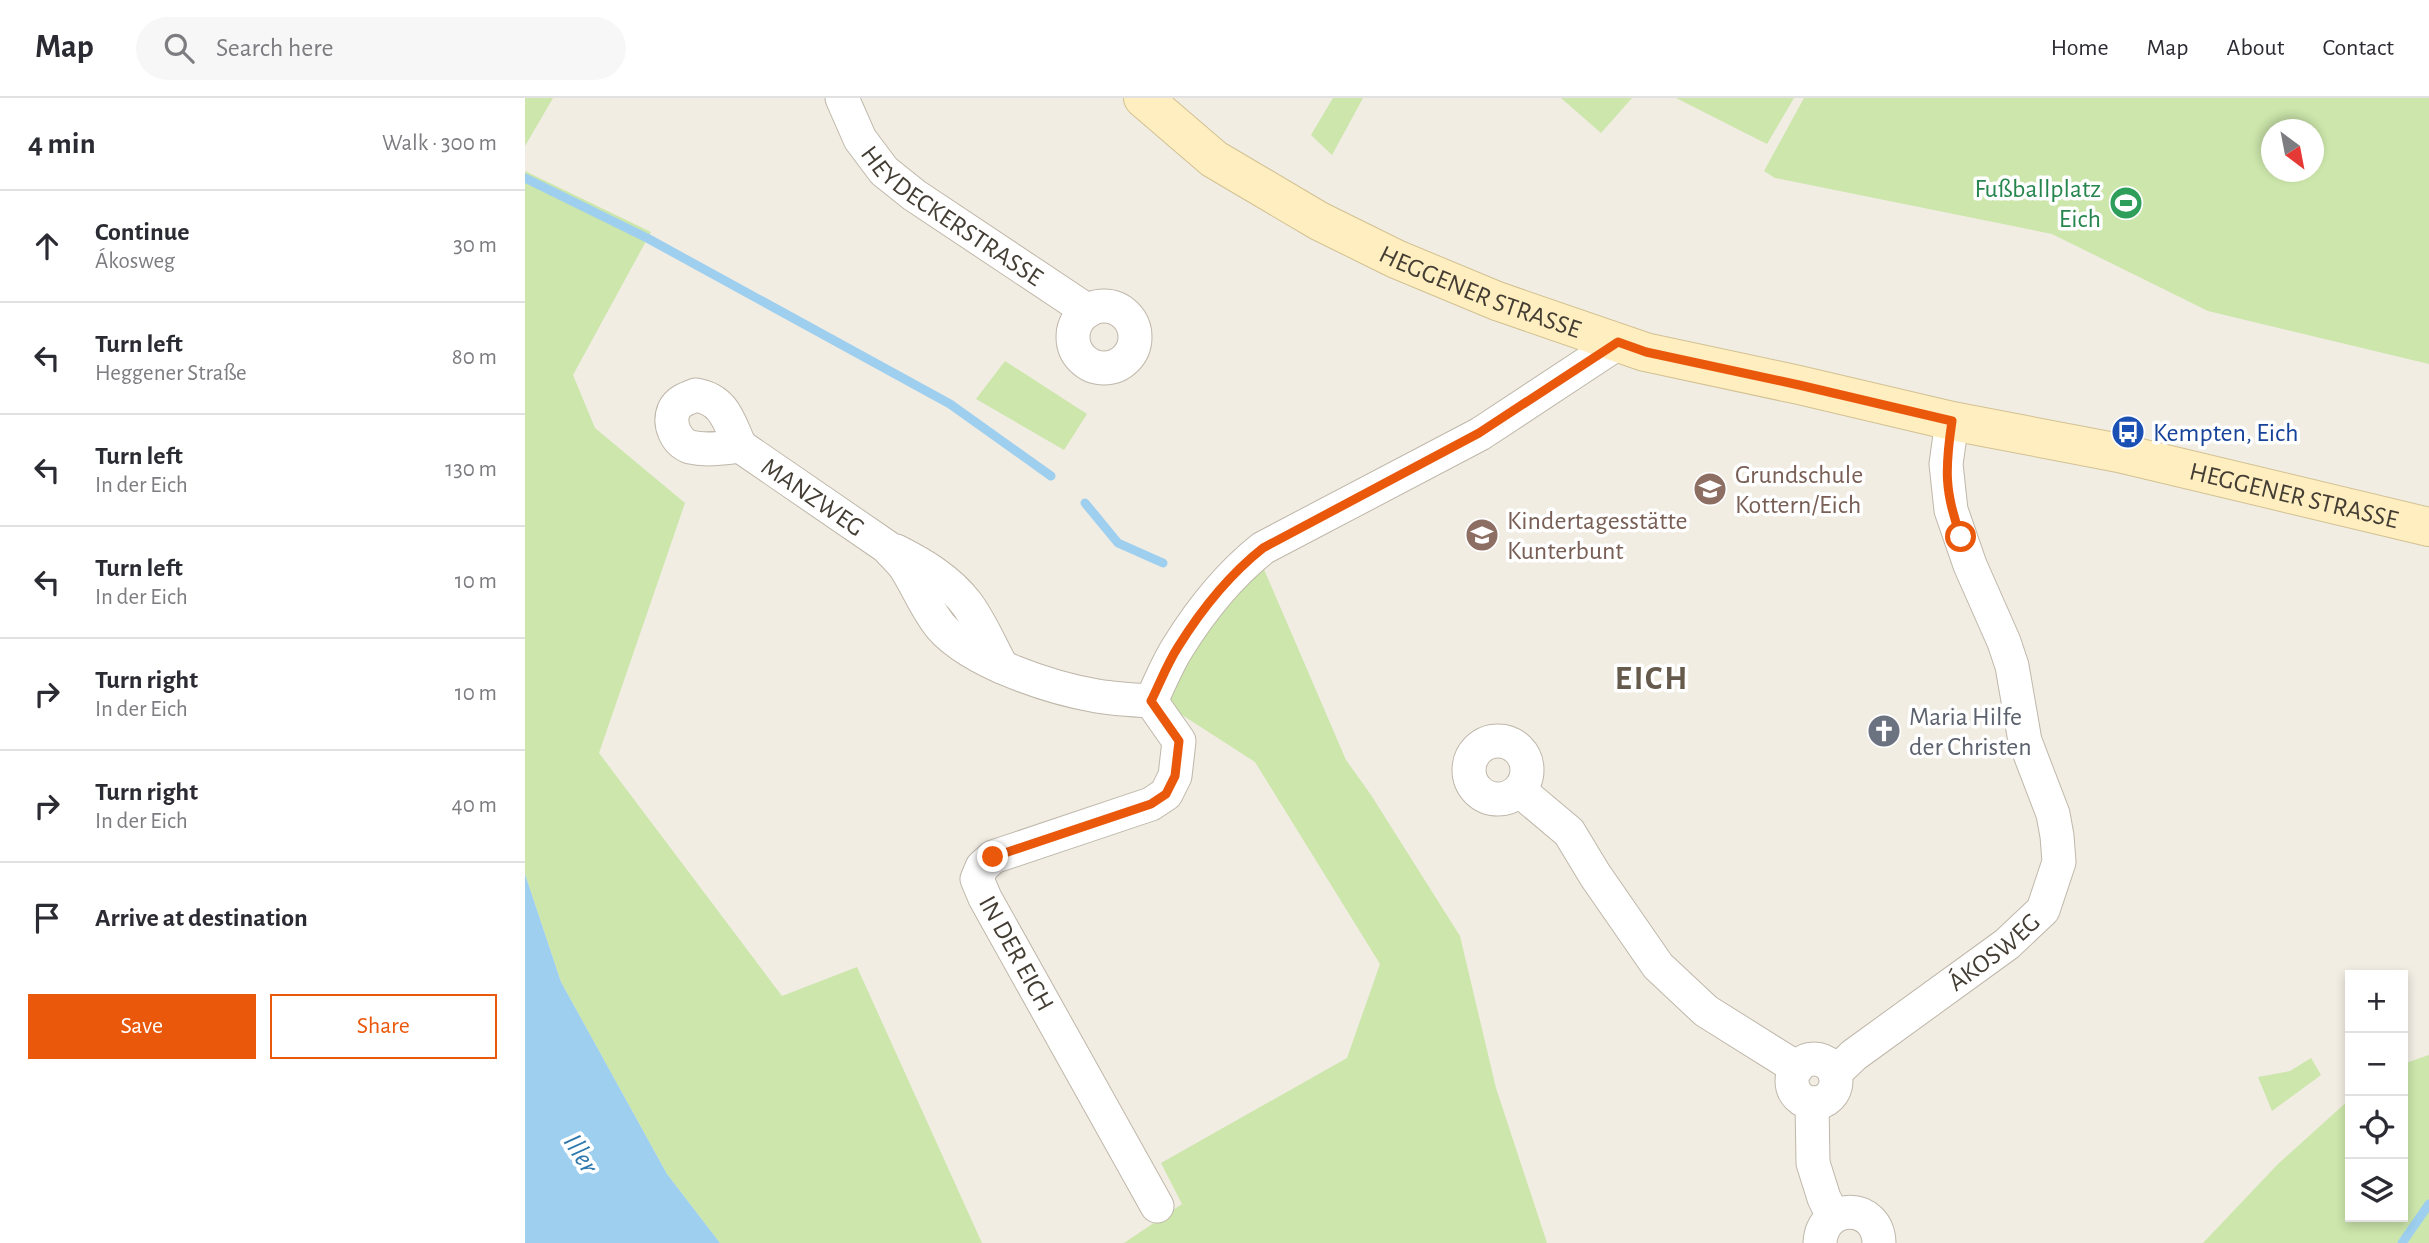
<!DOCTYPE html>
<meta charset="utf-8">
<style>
body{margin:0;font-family:"Alegreya Sans",sans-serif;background:#f7f7f7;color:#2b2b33}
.controls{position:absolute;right:21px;bottom:21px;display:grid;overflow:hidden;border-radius:0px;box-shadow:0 4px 10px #0003}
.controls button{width:63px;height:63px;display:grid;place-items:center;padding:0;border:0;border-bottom:2px solid #e1e1e2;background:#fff;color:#2b2b33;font:35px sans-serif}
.compass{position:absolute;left:1736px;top:21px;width:63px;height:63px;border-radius:50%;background:#fff;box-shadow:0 4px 10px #0003;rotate:148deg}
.stop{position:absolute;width:21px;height:21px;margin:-16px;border:5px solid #ea580c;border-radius:50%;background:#fff}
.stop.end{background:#ea580c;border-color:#fff;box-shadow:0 2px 7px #0008}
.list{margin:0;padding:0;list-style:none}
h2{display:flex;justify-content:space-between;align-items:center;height:91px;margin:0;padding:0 28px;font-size:30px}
h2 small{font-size:23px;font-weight:400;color:#7c7c81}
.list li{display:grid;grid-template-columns:46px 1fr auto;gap:21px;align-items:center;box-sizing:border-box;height:112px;padding:0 28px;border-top:2px solid #e1e1e2}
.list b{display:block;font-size:26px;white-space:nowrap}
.list p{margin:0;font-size:23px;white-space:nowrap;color:#7c7c81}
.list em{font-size:23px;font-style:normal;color:#7c7c81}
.actions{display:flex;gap:14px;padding:21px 28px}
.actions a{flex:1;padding:16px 0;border:2px solid #ea580c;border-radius:0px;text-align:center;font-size:24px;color:#ea580c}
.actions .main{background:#ea580c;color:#fff}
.icon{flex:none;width:38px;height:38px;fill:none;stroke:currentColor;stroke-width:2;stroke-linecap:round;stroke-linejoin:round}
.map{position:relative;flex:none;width:1904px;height:1145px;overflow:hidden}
header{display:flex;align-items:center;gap:42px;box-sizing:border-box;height:98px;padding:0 35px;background:#fff;border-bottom:2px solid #e1e1e2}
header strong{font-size:33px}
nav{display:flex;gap:38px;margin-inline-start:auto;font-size:24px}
.search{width:490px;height:63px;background:#f7f7f7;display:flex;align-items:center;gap:18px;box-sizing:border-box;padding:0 24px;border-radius:38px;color:#7c7c81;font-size:26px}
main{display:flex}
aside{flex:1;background:#fff}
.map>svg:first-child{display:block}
.green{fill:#cce6ab;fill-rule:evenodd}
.water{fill:#9ecfef}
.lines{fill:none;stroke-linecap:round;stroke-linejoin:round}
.stream{stroke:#9ecfef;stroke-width:9}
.street-casing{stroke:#bfb7a9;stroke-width:35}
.secondary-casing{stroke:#d2c192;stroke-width:40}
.street{stroke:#fff;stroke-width:33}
.secondary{stroke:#feeec0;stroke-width:38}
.route{stroke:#ea580c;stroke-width:9}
.labels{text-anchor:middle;stroke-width:7;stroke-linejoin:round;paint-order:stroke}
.leisure-label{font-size:26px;fill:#27864d;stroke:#fff;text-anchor:end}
.street-label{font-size:26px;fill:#433d33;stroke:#fff}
.transit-label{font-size:26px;fill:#164399;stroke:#fff;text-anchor:start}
.education-label{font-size:26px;fill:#785e54;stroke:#fff;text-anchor:start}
.worship-label{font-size:26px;fill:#5b616d;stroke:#fff;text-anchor:start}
.water-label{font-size:28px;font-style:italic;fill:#2e78ad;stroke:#fff}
.district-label{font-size:33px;font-weight:bold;letter-spacing:2px;fill:#655a4b;stroke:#fff}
</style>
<header>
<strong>Map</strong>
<div class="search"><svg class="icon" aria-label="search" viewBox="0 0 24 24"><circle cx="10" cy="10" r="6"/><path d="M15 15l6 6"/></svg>Search here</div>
<nav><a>Home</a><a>Map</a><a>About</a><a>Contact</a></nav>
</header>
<main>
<aside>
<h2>4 min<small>Walk · 300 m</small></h2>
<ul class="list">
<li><svg class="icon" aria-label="ahead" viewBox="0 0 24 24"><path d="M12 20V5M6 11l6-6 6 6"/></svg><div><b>Continue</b><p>Ákosweg</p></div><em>30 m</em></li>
<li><svg class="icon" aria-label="left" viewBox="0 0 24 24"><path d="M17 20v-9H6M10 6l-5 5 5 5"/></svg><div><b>Turn left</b><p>Heggener Straße</p></div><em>80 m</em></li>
<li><svg class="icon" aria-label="left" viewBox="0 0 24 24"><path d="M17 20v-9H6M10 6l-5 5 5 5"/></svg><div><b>Turn left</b><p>In der Eich</p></div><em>130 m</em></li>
<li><svg class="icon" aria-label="left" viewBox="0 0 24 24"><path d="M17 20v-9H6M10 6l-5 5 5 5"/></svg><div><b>Turn left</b><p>In der Eich</p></div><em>10 m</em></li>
<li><svg class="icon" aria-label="right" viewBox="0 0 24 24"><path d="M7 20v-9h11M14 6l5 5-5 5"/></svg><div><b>Turn right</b><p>In der Eich</p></div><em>10 m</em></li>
<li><svg class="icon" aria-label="right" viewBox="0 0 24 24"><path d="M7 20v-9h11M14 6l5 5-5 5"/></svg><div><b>Turn right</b><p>In der Eich</p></div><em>40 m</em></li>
<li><svg class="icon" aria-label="arrive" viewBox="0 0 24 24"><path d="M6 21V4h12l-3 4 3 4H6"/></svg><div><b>Arrive at destination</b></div></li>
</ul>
<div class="actions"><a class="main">Save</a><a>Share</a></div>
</aside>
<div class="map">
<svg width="1904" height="1145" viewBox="0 0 1904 1145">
<rect width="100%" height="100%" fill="#f1ede3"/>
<!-- green -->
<g class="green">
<path d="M 0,0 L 28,0 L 0,48 Z"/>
<path d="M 808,0 L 838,0 L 807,57 L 786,37 Z"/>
<path d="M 1036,0 L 1107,0 L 1076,35 Z"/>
<path d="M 1151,0 L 1269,0 L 1242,46 Z"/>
<path d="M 1279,0 L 1904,0 L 1904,266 L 1683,213 L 1527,136 L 1250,80 L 1239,73 ZM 1746,32 L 1788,32 L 1788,74 L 1746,74 Z"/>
<path d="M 0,73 L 126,134 L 48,277 L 70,330 L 160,405 L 74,655 L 257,898 L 332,869 L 457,1145 L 195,1145 L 142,1076 L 36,884 L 0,776 Z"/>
<path d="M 480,263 L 562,316 L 539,352 L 451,301 Z"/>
<path d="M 735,462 L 821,662 L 846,697 L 935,838 L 971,990 L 1022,1145 L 599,1145 L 657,1106 L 636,1065 L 822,960 L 855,866 L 730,664 L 637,604 L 661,553 Z"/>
<path d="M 1904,957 L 1904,1145 L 1678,1145 L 1753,1066 L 1825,1001 L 1825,1119 L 1878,1119 L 1878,966 Z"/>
<path d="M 1786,960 L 1796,977 L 1747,1013 L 1733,979 L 1765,973 Z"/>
</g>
<!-- water -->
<path class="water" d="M 0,776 L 36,884 L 142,1076 L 195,1145 L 0,1145 Z"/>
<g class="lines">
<!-- stream -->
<g class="stream">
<path d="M 0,80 L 122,140 L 425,306 L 526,378"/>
<path d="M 560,405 L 593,445 L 638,465"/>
<path d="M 1877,1145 L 1904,1106"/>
</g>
<defs>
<g id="street">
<path id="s1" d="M 317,0 L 335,41 L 359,73 L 389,97 L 563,213"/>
<circle cx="579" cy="239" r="31"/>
<path d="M 171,297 C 200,302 204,324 215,348 C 199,350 181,353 165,349 C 151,344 143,326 149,312 C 153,303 163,300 171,297 Z"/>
<path id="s2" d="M 215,348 L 362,449 C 368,456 375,462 380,469 C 393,489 401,511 416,529 C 448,565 526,590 572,598 C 590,601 608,602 626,603"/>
<path d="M 371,453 C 397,466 424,482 442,506 C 456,525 466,549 477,569"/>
<circle cx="973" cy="672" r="29"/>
<path d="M 995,693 L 1044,734 L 1070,777 L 1133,868 L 1181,913 L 1272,970"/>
<circle cx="1289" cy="983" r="22"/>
<path id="s3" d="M 1310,975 L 1329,957 L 1482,846 L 1518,812 L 1534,764 L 1532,738 L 1528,716 L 1500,643 L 1487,568 L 1479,544 L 1445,467 L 1426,412 L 1421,366 L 1427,323"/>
<path d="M 1287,1005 L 1288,1065 L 1299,1100 L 1308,1118"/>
<path d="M 632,1108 L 460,800 L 452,781 L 457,769 L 468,759 L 626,706 L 641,696 L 650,678 L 654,643 L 626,603 C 635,585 642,566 653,549 C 676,512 704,477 738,450 L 955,336 L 1093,245"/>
<path d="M 1295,1145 C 1297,1104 1353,1104 1354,1145"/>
</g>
<g id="secondary">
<path id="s4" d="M 618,0 L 689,61 L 794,123 L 871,161 L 972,203 L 1120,254 L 1274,287 L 1427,323 L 1594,355 L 1904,429"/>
</g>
</defs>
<!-- street casing -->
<use href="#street" class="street-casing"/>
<!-- secondary casing -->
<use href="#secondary" class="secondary-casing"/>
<!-- street -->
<use href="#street" class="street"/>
<!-- secondary -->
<use href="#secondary" class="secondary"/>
</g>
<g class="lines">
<!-- route -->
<path class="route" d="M 468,759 L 626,706 L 641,696 L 650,678 L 654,643 L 626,603 C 635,585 642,566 653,549 C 676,512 704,477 738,450 L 954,335 L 1093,244 L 1121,254 L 1274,287 L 1427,323 C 1420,370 1419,394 1436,439"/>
</g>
<!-- icons -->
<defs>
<symbol id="stadium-disc" viewBox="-11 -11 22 22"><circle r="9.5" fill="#2e9e5b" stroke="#fff"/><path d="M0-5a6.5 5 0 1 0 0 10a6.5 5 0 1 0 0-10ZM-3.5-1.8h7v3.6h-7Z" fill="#fff"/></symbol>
<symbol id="bus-disc" viewBox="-11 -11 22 22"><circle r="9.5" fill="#1a4fb4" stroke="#fff"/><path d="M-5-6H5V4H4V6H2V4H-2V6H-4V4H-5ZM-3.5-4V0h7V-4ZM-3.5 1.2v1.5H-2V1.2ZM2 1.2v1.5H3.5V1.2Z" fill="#fff"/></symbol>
<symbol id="school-disc" viewBox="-11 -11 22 22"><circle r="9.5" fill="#8d6e63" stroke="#fff"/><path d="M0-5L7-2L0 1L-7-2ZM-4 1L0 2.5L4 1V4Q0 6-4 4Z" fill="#fff"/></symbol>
<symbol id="church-disc" viewBox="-11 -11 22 22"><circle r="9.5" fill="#6b7280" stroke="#fff"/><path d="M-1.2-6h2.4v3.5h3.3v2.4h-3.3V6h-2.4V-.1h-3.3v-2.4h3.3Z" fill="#fff"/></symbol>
</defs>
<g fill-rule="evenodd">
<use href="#stadium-disc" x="1582" y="86" width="38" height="38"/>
<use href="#bus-disc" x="1584" y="315" width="38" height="38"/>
<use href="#school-disc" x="1166" y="372" width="38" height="38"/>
<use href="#school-disc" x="938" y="418" width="38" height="38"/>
<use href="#church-disc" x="1340" y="614" width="38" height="38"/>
</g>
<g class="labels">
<!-- leisure labels -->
<g class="leisure-label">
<text x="1576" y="99">Fußballplatz<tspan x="1576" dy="30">Eich</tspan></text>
</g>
<!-- street labels -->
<g class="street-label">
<text dy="9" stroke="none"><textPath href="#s1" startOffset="166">HEYDECKERSTRASSE</textPath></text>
<text dy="9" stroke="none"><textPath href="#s4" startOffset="392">HEGGENER STRASSE</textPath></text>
<text dy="9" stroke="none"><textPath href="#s4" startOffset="1232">HEGGENER STRASSE</textPath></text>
<text dy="9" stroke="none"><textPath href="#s2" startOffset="89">MANZWEG</textPath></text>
<text dy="9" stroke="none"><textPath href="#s3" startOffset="200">ÁKOSWEG</textPath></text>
<text transform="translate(492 855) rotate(61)" y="9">IN DER EICH</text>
</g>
<!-- transit labels -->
<g class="transit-label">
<text x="1628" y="343">Kempten, Eich</text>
</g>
<!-- education labels -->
<g class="education-label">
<text x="1210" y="385">Grundschule<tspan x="1210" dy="30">Kottern/Eich</tspan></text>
<text x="982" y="431">Kindertagesstätte<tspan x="982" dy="30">Kunterbunt</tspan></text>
</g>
<!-- worship labels -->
<g class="worship-label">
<text x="1384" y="627">Maria Hilfe<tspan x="1384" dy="30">der Christen</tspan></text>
</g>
<!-- water labels -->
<g class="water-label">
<text transform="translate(57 1055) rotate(58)" y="10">Iller</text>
</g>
<!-- district labels -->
<g class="district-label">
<text x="1127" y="591">EICH</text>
</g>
</g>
</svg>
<div class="controls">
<button>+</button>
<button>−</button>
<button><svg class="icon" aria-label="locate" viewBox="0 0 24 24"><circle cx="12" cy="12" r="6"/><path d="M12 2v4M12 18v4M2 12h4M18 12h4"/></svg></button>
<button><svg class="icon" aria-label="layers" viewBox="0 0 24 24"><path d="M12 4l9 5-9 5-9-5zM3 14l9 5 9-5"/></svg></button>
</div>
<svg class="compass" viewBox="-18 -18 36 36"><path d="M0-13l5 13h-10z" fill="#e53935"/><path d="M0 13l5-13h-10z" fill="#7c7c81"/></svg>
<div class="stop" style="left:1436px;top:439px"></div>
<div class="stop end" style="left:468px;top:759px"></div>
</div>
</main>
